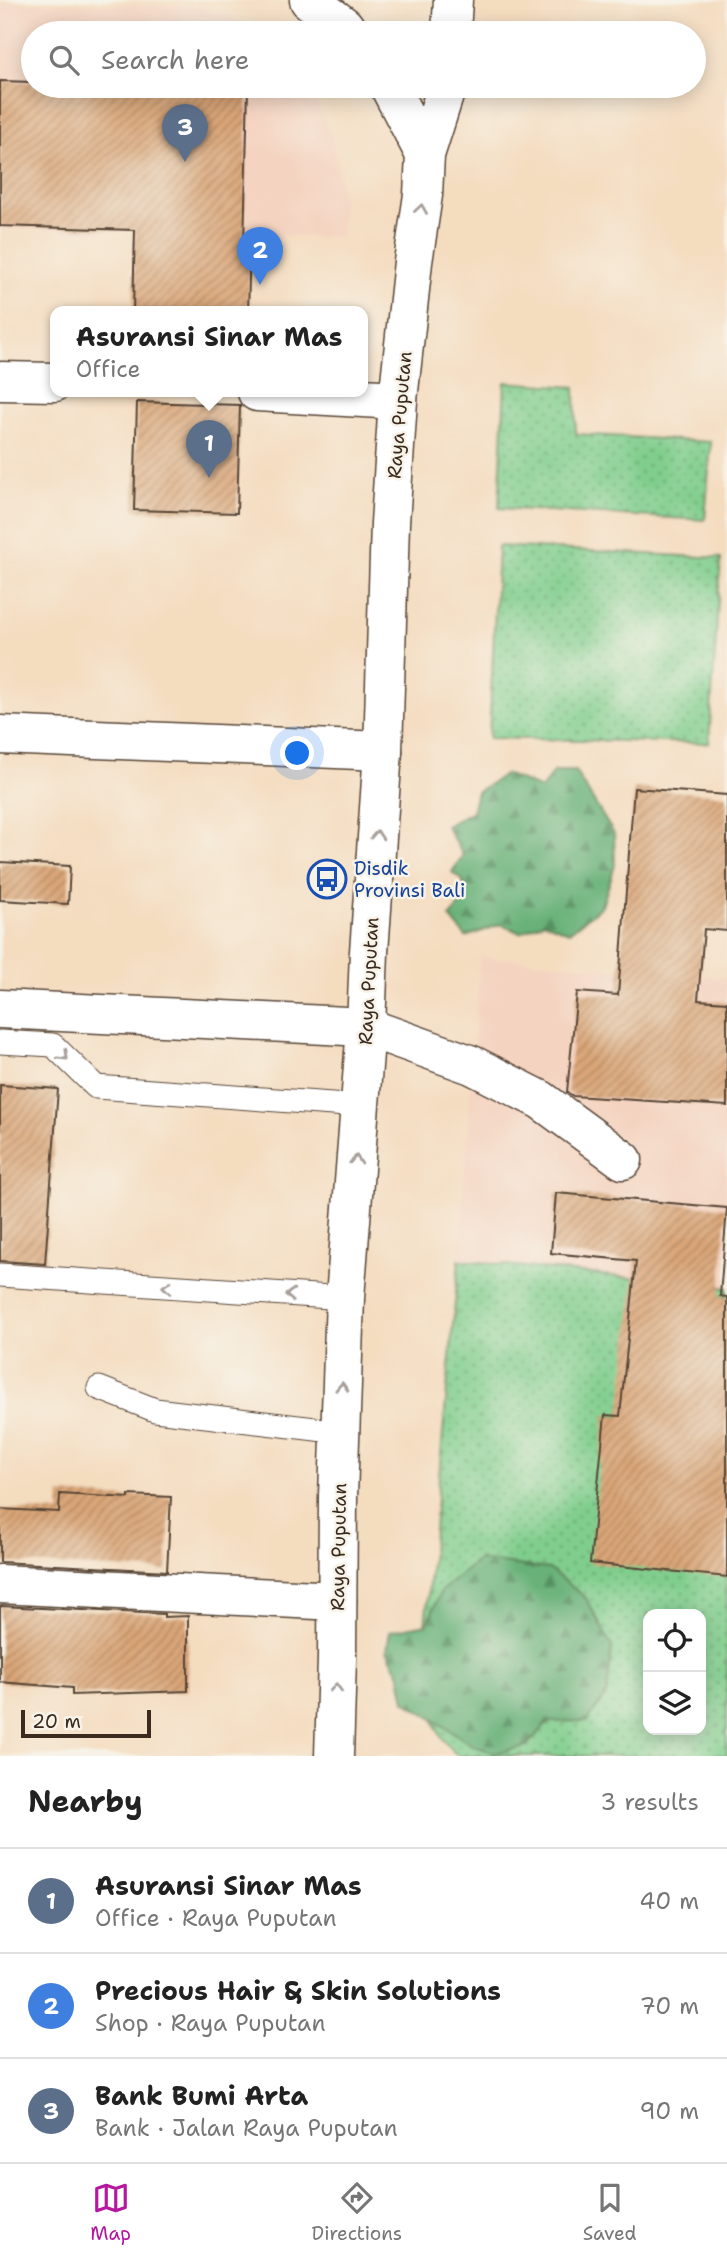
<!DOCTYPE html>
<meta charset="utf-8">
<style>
body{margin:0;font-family:"Shantell Sans",sans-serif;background:#f2f2f2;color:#222}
.controls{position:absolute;right:21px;bottom:21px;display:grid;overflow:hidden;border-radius:14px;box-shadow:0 4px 18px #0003}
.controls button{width:63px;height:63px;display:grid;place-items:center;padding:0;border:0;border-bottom:2px solid #e0e0e0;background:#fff;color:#222;font:35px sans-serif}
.scale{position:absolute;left:21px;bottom:18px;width:130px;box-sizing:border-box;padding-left:7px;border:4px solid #3b2a1e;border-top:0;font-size:19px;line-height:24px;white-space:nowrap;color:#3b2a1e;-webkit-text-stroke:5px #f7f3e8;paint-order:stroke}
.you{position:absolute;left:298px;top:754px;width:24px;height:24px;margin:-18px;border:5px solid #fff;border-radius:50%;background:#1a73e8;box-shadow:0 0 0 10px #1a73e833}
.badge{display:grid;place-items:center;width:46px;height:46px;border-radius:50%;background:#b5179e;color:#fff;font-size:23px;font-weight:700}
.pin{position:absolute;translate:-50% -58px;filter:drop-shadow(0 2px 4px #0008)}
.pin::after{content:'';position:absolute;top:37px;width:24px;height:21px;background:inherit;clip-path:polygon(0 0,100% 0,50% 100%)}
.popup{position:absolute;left:50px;top:306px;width:318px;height:91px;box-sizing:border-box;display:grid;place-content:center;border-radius:14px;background:#fff;filter:drop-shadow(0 2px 5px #0005);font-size:23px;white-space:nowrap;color:#767676}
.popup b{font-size:26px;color:#222}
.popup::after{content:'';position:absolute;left:50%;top:100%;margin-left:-14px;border:14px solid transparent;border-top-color:#fff}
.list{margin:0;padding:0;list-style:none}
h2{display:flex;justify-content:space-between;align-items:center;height:91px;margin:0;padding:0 28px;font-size:30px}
h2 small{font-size:23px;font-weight:400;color:#767676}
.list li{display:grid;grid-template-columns:46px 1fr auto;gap:21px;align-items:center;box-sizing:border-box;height:105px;padding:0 28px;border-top:2px solid #e0e0e0}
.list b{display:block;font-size:26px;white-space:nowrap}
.list p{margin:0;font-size:23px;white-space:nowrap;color:#767676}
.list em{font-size:23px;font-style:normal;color:#767676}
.icon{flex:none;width:38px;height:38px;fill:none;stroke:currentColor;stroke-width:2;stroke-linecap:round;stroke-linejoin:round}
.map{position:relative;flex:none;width:727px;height:1756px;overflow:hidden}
.search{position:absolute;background:#fff;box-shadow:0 4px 18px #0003;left:21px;right:21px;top:21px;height:77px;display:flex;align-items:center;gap:18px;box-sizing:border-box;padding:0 24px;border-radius:38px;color:#767676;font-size:26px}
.sheet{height:406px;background:#fff}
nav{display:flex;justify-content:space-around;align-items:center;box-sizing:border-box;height:98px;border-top:2px solid #e0e0e0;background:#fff;font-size:19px;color:#767676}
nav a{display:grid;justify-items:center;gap:4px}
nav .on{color:#b5179e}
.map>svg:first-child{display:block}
.built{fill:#f4d3c0}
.grass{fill:url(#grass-dots);stroke:#5e7c56;stroke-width:2;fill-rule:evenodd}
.forest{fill:url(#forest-firs);stroke:#526e4b;stroke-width:2}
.building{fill:url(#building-hatch)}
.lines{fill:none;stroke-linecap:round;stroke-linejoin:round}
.lane-casing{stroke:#574536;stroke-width:25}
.street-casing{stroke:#574536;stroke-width:41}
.secondary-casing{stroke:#574536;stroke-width:41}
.lane{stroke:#fff;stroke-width:23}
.street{stroke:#fff;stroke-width:38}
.secondary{stroke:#fff;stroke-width:38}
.oneway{stroke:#a79f9a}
.labels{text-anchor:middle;stroke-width:5;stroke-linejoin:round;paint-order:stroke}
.street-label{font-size:19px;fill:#3b2a1e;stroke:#f7f3e8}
.transit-label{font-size:19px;fill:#164399;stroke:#f7f3e8;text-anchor:start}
</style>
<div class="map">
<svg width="727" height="1756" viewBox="0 0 727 1756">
<defs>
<pattern id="grass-dots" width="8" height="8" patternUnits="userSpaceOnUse" patternTransform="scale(1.75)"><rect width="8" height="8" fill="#80ce8d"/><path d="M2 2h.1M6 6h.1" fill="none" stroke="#6aa773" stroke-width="1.8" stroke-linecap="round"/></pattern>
<pattern id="forest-firs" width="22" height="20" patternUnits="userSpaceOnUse" patternTransform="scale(1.75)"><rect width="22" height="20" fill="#68b178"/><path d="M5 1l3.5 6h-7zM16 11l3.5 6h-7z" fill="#579062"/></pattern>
<pattern id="building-hatch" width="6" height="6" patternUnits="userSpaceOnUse" patternTransform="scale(1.75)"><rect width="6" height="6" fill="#daa678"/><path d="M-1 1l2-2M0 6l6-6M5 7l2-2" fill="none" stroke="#b28762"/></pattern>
</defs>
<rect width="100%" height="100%" fill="#f7f3e8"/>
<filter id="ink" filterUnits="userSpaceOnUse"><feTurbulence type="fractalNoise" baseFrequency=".0143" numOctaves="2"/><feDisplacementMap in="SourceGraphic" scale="14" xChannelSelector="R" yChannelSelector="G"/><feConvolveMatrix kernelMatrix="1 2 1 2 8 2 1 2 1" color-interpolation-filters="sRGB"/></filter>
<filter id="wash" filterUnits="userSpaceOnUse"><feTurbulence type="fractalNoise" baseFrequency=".00686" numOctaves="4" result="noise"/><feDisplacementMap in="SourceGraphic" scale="28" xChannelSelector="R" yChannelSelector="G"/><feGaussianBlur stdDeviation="1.57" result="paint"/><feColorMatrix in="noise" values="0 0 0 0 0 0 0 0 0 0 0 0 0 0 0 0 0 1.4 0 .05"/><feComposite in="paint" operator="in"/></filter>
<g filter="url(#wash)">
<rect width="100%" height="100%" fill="#f4dcbf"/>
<!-- built -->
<g class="built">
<path d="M 0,2 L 188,6 L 225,14 L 260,33 L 33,33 L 33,86 L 308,86 L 332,135 L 342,194 L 341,237 L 0,229 Z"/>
<path d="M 480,957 L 727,978 L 727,1288 L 459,1260 Z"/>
</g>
<!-- grass -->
<g class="grass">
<path d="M 505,382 L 575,387 L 576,434 L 711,442 L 705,520 L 499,508 Z"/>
<path d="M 498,546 L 721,558 L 709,743 L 489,738 Z"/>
<path d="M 459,1260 L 727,1288 L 727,1297 L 648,1289 L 620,1416 L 605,1415 L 727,1577 L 727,1756 L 458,1756 C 428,1730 427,1698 422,1660 ZM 648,1614 L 701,1614 L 701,1730 L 648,1730 Z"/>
</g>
<!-- forest -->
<g class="forest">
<path d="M 554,771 L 575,771 L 614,834 L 615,865 L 602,906 L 569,932 L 544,922 L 520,933 L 501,924 L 466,937 L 450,917 L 463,900 L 463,881 L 452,872 L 463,855 L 446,826 L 472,811 L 477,792 L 506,774 L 541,789 Z"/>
<path d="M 478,1560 L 549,1569 L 586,1598 L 612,1647 L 607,1693 L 588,1721 L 549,1722 L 526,1746 L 496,1753 L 474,1746 L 405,1701 L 400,1675 L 387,1650 L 390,1631 L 427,1624 L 441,1591 Z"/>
</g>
<g id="blocks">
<!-- building -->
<g class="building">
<path d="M 0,81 L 33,82 L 33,86 L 248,88 L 244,245 L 250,245 L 248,312 L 133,312 L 135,230 L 0,226 Z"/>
<path d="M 137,402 L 240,405 L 237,513 L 134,510 Z"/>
<path d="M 634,788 L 727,795 L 727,931 L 704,929 L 698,1000 L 727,1002 L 727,1106 L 573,1096 L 567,1092 L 577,992 L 618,995 Z"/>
<path d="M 0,862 L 70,866 L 68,904 L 0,900 Z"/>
<path d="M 0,1085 L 58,1089 L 45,1264 L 0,1261 Z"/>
<path d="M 556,1193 L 727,1208 L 720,1296 L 727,1297 L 727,1577 L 590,1563 L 605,1415 L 620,1416 L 636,1261 L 551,1253 Z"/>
<path d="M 60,1494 L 129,1498 L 129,1495 L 171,1497 L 167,1571 L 0,1562 L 0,1509 L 59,1512 Z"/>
<path d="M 0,1606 L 164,1614 L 164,1617 L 188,1616 L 188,1691 L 72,1695 L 72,1688 L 0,1682 Z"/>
</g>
</g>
</g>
<g filter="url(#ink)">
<use href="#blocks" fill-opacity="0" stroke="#574536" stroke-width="2"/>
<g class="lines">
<defs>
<g id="lane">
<path d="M 0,1042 L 53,1045 L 96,1087 L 360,1106"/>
<path d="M 0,1275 L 345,1298"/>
<path d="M 99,1388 L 155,1410 L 341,1432"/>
</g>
<g id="street">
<path d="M 0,381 L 55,382"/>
<path d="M 257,392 L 398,400"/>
<path d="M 0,735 L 383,751"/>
<path d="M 0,1009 L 366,1027 L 472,1065 L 541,1100 L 623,1160"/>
<path d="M 0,1584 L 337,1601"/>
</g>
<g id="secondary">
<path d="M 309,0 L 344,26 L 349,33"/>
<path d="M 451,33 L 453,0"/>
<path d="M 389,86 L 425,155"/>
<path d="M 334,1756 L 337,1659 L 338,1496 L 345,1298 L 366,1027 L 369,952 L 383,751 L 390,523 L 398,400 L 413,262 L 423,195 L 425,155 L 447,86"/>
</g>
</defs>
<!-- lane casing -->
<use href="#lane" class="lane-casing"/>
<!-- street casing -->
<use href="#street" class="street-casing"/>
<!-- secondary casing -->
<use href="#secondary" class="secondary-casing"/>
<!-- lane -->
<use href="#lane" class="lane"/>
<!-- street -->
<use href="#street" class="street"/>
<!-- secondary -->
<use href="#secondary" class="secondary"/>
</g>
<!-- one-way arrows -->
<defs><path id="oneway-chevron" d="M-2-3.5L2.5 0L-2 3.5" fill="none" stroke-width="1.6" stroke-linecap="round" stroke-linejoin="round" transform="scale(1.75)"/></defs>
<g class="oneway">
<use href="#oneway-chevron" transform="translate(421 209) rotate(-81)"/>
<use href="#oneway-chevron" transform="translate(377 835) rotate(-86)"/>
<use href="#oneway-chevron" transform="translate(64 1056) rotate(44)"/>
<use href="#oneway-chevron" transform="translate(356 1160) rotate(-86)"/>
<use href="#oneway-chevron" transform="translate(167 1287) rotate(-176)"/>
<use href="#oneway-chevron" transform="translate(290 1295) rotate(-177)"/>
<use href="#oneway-chevron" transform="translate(342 1387) rotate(-88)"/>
<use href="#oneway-chevron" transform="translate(336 1688) rotate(-88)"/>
</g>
</g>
<!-- icons -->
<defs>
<symbol id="bus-ring" viewBox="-11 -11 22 22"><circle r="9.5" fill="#f7f3e8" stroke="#1a4fb4" stroke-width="1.5"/><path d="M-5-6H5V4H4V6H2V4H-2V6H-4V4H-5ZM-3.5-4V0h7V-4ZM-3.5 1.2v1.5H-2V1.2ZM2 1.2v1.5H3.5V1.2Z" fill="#1a4fb4"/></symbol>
</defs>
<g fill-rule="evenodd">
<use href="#bus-ring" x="305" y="857" width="44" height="44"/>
</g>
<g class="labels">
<!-- street labels -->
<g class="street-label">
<text transform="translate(399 415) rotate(-85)" y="7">Raya Puputan</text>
<text transform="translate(368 981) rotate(-87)" y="7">Raya Puputan</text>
<text transform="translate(338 1547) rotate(-89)" y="7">Raya Puputan</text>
</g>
<!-- transit labels -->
<g class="transit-label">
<text x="354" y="875">Disdik<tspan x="354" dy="22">Provinsi Bali</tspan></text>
</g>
</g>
</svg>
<div class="controls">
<button><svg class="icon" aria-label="locate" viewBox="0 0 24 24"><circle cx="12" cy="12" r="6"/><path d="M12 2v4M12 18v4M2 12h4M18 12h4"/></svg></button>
<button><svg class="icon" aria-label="layers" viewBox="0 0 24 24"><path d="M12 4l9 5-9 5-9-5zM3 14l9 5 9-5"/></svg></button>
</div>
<div class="scale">20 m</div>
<div class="you"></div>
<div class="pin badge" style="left:209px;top:478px;background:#5c6f8a">1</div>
<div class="popup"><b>Asuransi Sinar Mas</b>Office</div>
<div class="pin badge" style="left:260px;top:285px;background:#3f7fe0">2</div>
<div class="pin badge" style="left:185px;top:162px;background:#5c6f8a">3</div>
<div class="search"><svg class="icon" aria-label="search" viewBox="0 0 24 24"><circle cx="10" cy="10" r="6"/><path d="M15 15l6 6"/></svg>Search here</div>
</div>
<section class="sheet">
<h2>Nearby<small>3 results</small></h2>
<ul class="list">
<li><span class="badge" style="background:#5c6f8a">1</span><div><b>Asuransi Sinar Mas</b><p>Office · Raya Puputan</p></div><em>40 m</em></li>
<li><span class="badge" style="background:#3f7fe0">2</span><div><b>Precious Hair &amp; Skin Solutions</b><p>Shop · Raya Puputan</p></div><em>70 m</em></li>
<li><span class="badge" style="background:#5c6f8a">3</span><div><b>Bank Bumi Arta</b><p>Bank · Jalan Raya Puputan</p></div><em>90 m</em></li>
</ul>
</section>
<nav>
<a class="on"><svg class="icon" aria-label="map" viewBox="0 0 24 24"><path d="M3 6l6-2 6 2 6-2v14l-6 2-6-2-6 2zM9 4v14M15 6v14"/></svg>Map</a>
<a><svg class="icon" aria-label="directions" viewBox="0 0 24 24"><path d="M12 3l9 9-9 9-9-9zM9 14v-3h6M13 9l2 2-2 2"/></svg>Directions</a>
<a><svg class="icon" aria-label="saved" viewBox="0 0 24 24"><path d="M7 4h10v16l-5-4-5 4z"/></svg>Saved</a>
</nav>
